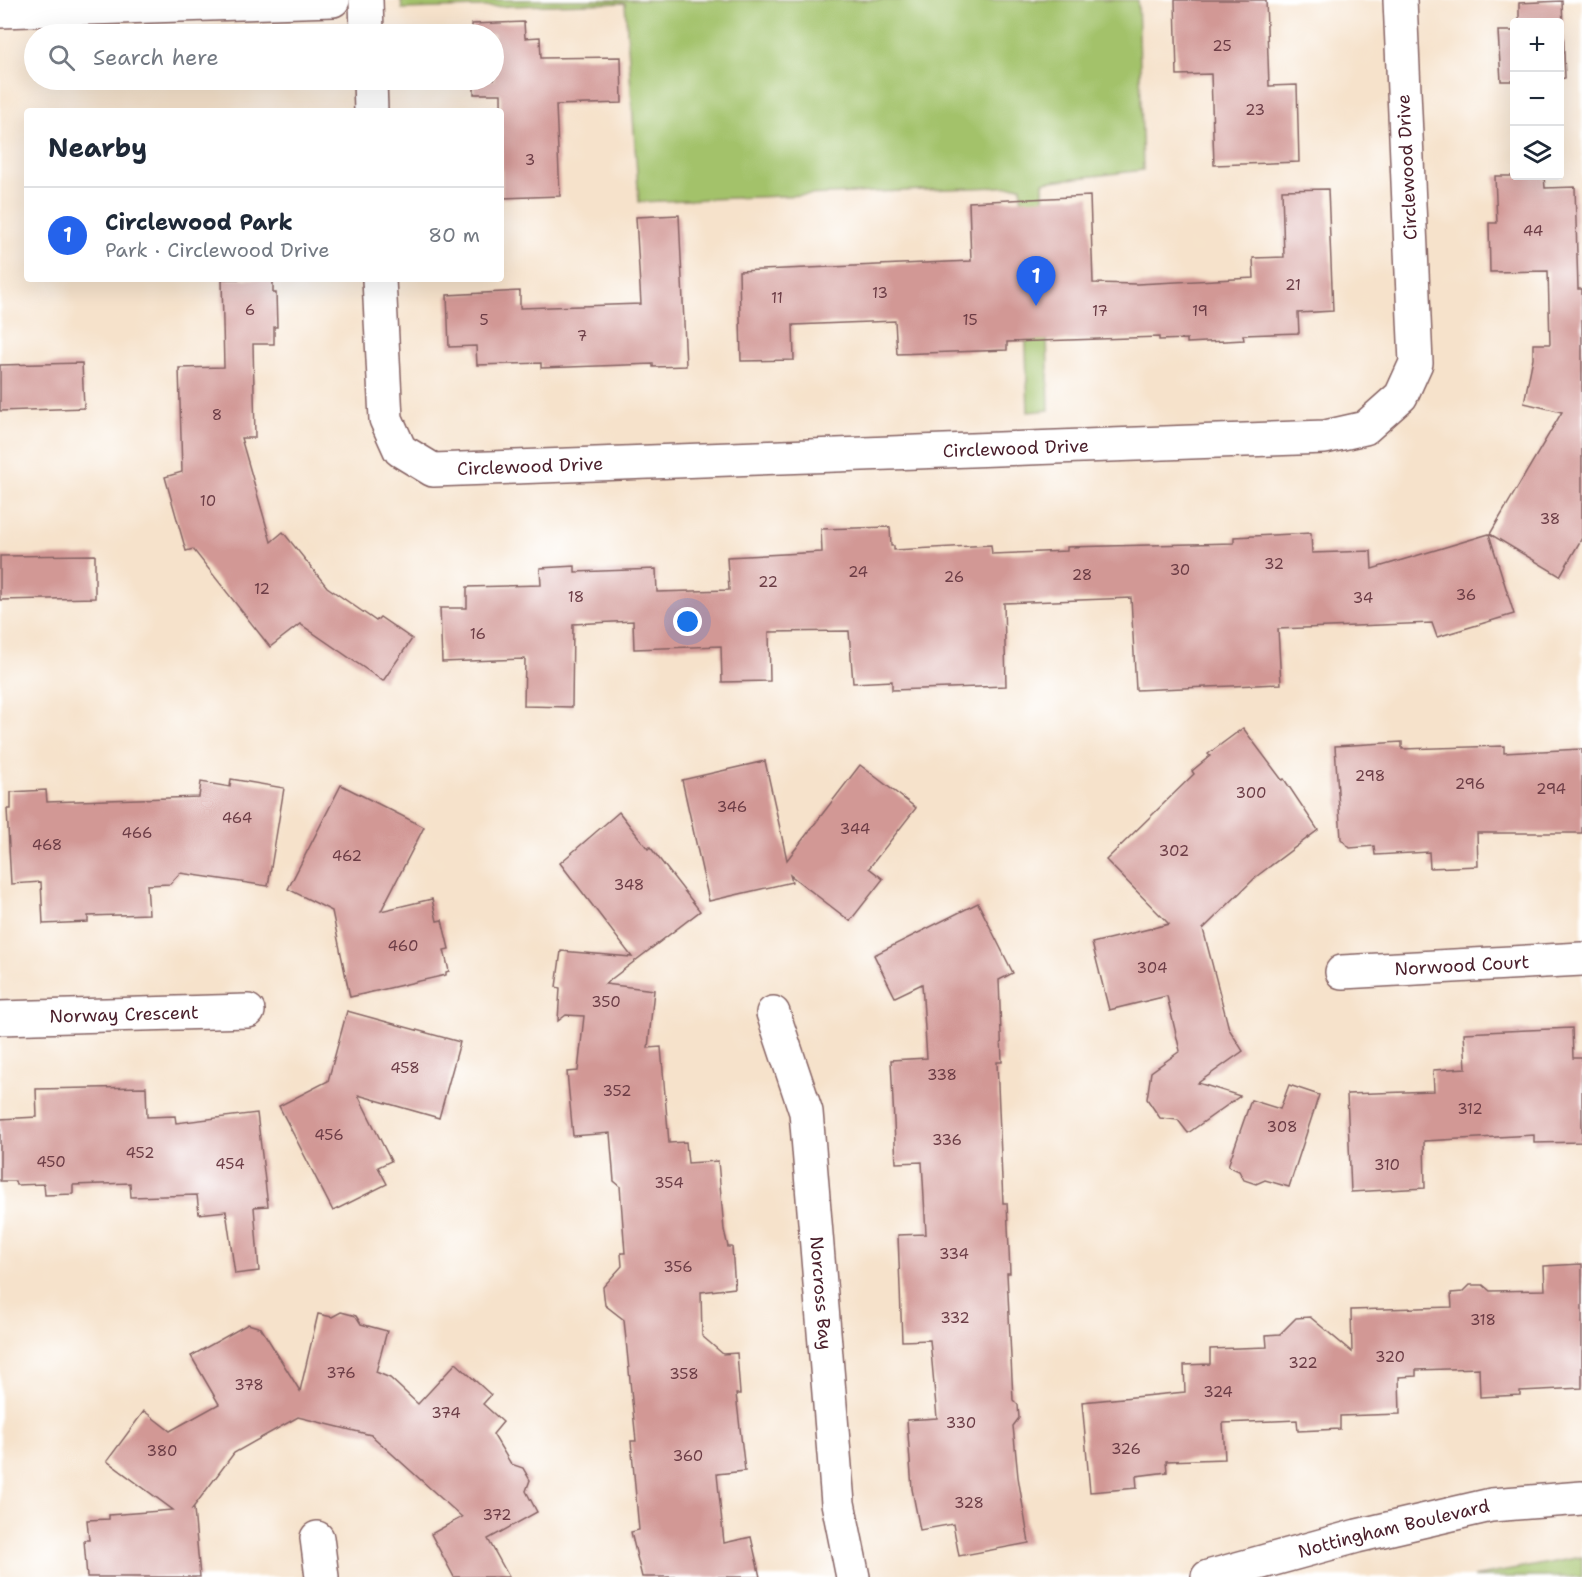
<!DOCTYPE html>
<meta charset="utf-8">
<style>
body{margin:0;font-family:"Shantell Sans",sans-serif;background:#f2f2f3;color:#1f2937}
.controls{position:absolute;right:18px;top:18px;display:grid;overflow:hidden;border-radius:6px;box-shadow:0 6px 24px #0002}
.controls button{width:54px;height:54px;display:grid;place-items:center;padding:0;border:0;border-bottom:2px solid #e0e1e3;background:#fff;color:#1f2937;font:30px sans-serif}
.you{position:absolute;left:688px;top:622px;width:21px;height:21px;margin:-15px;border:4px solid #fff;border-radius:50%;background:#1a73e8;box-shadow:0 0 0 9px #1a73e833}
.badge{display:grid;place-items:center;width:39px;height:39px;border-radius:50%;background:#2563eb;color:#fff;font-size:20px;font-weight:700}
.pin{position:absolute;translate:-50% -50px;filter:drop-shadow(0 2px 3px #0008)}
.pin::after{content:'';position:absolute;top:32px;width:21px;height:18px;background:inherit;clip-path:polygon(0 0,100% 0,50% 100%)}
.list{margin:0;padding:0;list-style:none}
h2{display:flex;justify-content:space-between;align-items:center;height:78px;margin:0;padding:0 24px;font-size:26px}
h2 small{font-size:20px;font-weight:400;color:#747a83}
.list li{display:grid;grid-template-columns:39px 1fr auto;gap:18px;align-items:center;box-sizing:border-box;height:96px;padding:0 24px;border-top:2px solid #e0e1e3}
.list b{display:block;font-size:22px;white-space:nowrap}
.list p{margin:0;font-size:20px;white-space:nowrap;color:#747a83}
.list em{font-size:20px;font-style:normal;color:#747a83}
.icon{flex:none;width:33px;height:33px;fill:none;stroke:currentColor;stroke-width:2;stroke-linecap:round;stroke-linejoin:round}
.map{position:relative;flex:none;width:1582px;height:1577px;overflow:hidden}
.search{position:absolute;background:#fff;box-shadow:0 6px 24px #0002;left:24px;top:24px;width:480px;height:66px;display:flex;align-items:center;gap:15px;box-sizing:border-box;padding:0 21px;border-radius:33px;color:#747a83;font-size:22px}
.panel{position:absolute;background:#fff;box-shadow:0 6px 24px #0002;left:24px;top:108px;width:480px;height:174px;border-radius:6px}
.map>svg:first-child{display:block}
.green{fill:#a3c26a;stroke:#76704a;stroke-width:1.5}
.building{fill:#d29895}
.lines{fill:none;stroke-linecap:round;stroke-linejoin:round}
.minor-casing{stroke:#866363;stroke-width:36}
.minor{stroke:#fff;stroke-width:33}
.labels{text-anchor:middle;stroke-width:5;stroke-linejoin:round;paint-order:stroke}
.number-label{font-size:15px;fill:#6c3d46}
.street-label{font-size:18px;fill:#4a1f2b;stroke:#fff}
</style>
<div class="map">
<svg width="1582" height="1577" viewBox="0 0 1582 1577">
<rect width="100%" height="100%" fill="#fff"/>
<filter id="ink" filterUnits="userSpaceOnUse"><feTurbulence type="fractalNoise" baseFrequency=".0167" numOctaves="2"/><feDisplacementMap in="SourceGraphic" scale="12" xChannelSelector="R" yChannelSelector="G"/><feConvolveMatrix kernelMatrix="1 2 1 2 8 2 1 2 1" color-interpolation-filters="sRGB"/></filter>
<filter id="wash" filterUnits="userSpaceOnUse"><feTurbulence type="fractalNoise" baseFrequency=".008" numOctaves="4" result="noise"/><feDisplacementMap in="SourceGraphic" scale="24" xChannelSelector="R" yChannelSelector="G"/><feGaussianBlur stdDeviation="1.35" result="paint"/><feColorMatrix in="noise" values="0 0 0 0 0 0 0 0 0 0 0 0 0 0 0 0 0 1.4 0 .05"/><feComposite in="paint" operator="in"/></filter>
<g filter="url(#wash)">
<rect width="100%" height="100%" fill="#f6e2cb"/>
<!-- green -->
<g class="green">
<path d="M 401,0 L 1138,0 L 1143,170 L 1043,182 L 1049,410 L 1028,412 L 1021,186 L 639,202 L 625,3 L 402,9 Z"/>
<path d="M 1582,1557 L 1582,1577 L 1473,1577 Z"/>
</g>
<g id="blocks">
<!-- building -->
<g class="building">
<path d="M 1175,0 L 1266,0 L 1269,86 L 1297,85 L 1299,162 L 1214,165 L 1211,74 L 1177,75 Z"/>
<path d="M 1562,1 L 1565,78 L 1560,79 L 1560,22 L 1519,22 L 1519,3 Z"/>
<path d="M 524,22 L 525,38 L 540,37 L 541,58 L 621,57 L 622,103 L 556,105 L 560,196 L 502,198 L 501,94 L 474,94 L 474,80 L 494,80 L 494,34 L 472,34 L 472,24 Z"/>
<path d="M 1498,31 L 1515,31 L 1515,81 L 1501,81 Z"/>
<path d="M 1495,176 L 1544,176 L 1545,188 L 1575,187 L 1578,289 L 1582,289 L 1582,538 L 1560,576 L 1490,534 L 1562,412 L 1524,403 L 1533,358 L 1533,344 L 1550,344 L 1548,271 L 1490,272 L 1489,223 L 1497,223 Z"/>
<path d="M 1328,189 L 1333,311 L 1298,313 L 1299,333 L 1243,335 L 1244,340 L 1187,343 L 1187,339 L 1159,340 L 1159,337 L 1007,342 L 1007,350 L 897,354 L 895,321 L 793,325 L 794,360 L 741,361 L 739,271 L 971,261 L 969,202 L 1090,196 L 1093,283 L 1137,284 L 1254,278 L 1253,258 L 1284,257 L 1282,190 Z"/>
<path d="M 679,215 L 686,366 L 653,367 L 653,364 L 541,368 L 541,363 L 477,365 L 476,346 L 449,347 L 447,295 L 520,291 L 520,308 L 641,304 L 636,217 Z"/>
<path d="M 222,279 L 273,279 L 273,293 L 276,293 L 277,327 L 274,327 L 274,344 L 253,344 L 255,438 L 241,438 L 271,542 L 283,532 L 327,587 L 376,621 L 380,617 L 412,639 L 383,681 L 300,624 L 270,647 L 193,549 L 186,551 L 165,477 L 182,472 L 179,368 L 224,367 Z"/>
<path d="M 82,363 L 84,408 L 0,411 L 0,365 Z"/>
<path d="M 890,527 L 891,546 L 894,546 L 894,550 L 991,545 L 992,554 L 1067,551 L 1067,547 L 1234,543 L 1234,537 L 1311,533 L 1312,553 L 1371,551 L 1372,569 L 1489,534 L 1514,614 L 1437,637 L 1432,623 L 1278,629 L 1281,684 L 1136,690 L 1131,598 L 1004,603 L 1006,686 L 892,690 L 892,681 L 853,683 L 849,631 L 769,632 L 770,681 L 722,682 L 721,646 L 634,649 L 633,621 L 573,624 L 572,707 L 524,706 L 525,659 L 442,662 L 440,608 L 467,608 L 467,587 L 541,585 L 540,568 L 575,566 L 575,572 L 656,569 L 657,592 L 729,590 L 727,557 L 822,552 L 821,529 Z"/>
<path d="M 95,555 L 95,598 L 0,600 L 0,556 Z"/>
<path d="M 1243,728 L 1282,780 L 1284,779 L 1318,830 L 1257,876 L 1203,929 L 1229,1029 L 1243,1051 L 1198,1083 L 1240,1096 L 1188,1133 L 1178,1120 L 1160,1118 L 1147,1099 L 1151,1072 L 1180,1051 L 1167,996 L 1109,1010 L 1092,943 L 1169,924 L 1106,860 L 1194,774 L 1192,771 L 1210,756 L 1208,754 Z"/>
<path d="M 1402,742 L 1402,749 L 1504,746 L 1504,753 L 1582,749 L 1582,833 L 1477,833 L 1478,866 L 1430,868 L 1429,852 L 1375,855 L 1374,846 L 1350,848 L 1341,839 L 1335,746 Z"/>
<path d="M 765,761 L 787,860 L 860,765 L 916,808 L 869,868 L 883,879 L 850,921 L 790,875 L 792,882 L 709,901 L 682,780 Z"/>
<path d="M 231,779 L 284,788 L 268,886 L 180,873 L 170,884 L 147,885 L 149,914 L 88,916 L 88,922 L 43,924 L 41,882 L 11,884 L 7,809 L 11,809 L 11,792 L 46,790 L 47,802 L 199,797 L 201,782 L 230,787 Z"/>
<path d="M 341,785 L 424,827 L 381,911 L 432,899 L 437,921 L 442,920 L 449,949 L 444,950 L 449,971 L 446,972 L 446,975 L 350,997 L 332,911 L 288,889 Z"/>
<path d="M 619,812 L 648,849 L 650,847 L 700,911 L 605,984 L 654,990 L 648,1048 L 661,1047 L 669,1143 L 686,1142 L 688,1163 L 718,1161 L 724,1230 L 728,1247 L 732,1247 L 735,1288 L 701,1292 L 702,1336 L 723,1354 L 737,1353 L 740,1394 L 736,1394 L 745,1471 L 717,1474 L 724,1543 L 751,1537 L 760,1577 L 642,1577 L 631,1532 L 639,1530 L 631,1441 L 636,1441 L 624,1320 L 605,1305 L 603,1287 L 622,1266 L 621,1253 L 625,1253 L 620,1186 L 614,1181 L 610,1133 L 573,1136 L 567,1072 L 578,1071 L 584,1016 L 566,1015 L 558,1021 L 560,988 L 556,987 L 561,951 L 632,957 L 560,863 Z"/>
<path d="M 978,903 L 1013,973 L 999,980 L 1002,1062 L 997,1062 L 1003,1203 L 1007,1203 L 1010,1273 L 1007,1273 L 1013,1400 L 1018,1405 L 1019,1418 L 1013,1426 L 1018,1477 L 1029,1543 L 959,1556 L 953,1524 L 920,1530 L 912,1489 L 907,1420 L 937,1418 L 930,1340 L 902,1341 L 898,1235 L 926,1234 L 922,1162 L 896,1163 L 891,1060 L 927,1058 L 922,984 L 895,997 L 874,955 Z"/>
<path d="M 347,1011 L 460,1042 L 439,1118 L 358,1095 L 391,1161 L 378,1167 L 387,1184 L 333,1211 L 279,1106 L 328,1081 Z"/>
<path d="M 1572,1028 L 1573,1058 L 1582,1058 L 1582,1142 L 1534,1143 L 1534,1135 L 1424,1141 L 1425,1188 L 1351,1192 L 1347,1094 L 1434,1091 L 1433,1070 L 1466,1068 L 1464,1033 Z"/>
<path d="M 1289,1085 L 1319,1095 L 1289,1187 L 1265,1180 L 1256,1184 L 1244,1180 L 1239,1171 L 1228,1166 L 1251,1100 L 1280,1109 Z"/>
<path d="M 146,1087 L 147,1117 L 175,1116 L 176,1123 L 257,1113 L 268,1206 L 254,1207 L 259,1271 L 235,1274 L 226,1211 L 199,1214 L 197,1195 L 131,1197 L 130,1183 L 73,1185 L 73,1194 L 45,1195 L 44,1184 L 16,1185 L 15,1181 L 0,1181 L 0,1119 L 37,1117 L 36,1089 Z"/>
<path d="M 1582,1264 L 1582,1388 L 1520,1391 L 1520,1395 L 1480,1397 L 1479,1368 L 1416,1370 L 1416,1376 L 1399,1377 L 1400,1414 L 1340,1416 L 1340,1429 L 1298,1431 L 1297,1420 L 1223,1423 L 1225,1459 L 1166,1461 L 1167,1472 L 1136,1476 L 1137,1488 L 1090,1492 L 1082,1402 L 1185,1392 L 1184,1365 L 1210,1364 L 1210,1349 L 1267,1347 L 1266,1335 L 1280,1334 L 1296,1318 L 1310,1317 L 1352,1352 L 1351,1310 L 1452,1307 L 1451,1293 L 1463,1292 L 1470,1285 L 1483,1285 L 1490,1291 L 1545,1290 L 1544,1266 Z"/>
<path d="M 341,1312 L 356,1316 L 361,1324 L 387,1331 L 376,1372 L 390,1378 L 418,1404 L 456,1363 L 491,1395 L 483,1404 L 503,1422 L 493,1434 L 511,1464 L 523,1468 L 530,1480 L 526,1491 L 537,1512 L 488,1539 L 509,1577 L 454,1577 L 431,1534 L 462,1517 L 371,1435 L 298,1417 L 234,1453 L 192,1509 L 194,1509 L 200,1577 L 87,1577 L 84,1540 L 89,1540 L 87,1520 L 109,1519 L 109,1515 L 173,1510 L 107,1461 L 144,1411 L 170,1431 L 219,1404 L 191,1356 L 248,1324 L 261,1328 L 300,1391 L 318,1314 L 332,1317 Z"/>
</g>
</g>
</g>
<g filter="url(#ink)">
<use href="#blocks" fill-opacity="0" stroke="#866363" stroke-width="1.5"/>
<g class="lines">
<defs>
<g id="minor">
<path d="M 366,0 L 367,34"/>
<path d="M 0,11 L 333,0"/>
<path d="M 370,80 L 371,111"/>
<path id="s1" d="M 379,279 L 386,419 L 400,450 L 433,470 L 1325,437 L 1365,428 L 1401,396 L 1416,363 L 1400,0"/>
<path id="s2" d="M 1342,972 L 1582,959"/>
<path id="s3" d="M 773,1013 L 806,1112 L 838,1503 L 853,1577"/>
<path id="s4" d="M 0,1018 L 248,1011"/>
<path d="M 317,1538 L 322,1577"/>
<path id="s5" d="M 1208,1577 L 1357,1536 L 1491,1505 L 1582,1498"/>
</g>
</defs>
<!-- minor casing -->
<use href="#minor" class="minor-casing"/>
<!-- minor -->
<use href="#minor" class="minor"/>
</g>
</g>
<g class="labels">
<!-- number labels -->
<g class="number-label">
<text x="1222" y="51">25</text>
<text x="1255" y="115">23</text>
<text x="530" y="165">3</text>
<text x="1533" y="236">44</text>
<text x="1293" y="290">21</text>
<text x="880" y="298">13</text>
<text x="777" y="303">11</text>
<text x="250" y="315">6</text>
<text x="1100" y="316">17</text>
<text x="1200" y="316">19</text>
<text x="484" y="325">5</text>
<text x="970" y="325">15</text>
<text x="582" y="341">7</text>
<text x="217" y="420">8</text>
<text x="208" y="506">10</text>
<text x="1550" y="524">38</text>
<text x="1274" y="569">32</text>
<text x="1180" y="575">30</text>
<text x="858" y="577">24</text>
<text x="1082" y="580">28</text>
<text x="954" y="582">26</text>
<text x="768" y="587">22</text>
<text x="262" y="594">12</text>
<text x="1466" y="600">36</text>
<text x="576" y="602">18</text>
<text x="1363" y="603">34</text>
<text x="478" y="639">16</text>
<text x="1370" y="781">298</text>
<text x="1470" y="789">296</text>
<text x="1551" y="794">294</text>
<text x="1251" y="798">300</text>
<text x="732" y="812">346</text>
<text x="237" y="823">464</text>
<text x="855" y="834">344</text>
<text x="137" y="838">466</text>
<text x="47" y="850">468</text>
<text x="1174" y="856">302</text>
<text x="347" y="861">462</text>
<text x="629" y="890">348</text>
<text x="403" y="951">460</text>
<text x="1152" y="973">304</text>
<text x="606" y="1007">350</text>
<text x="405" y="1073">458</text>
<text x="942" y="1080">338</text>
<text x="617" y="1096">352</text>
<text x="1470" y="1114">312</text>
<text x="1282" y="1132">308</text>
<text x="329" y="1140">456</text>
<text x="947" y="1145">336</text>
<text x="140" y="1158">452</text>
<text x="51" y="1167">450</text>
<text x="230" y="1169">454</text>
<text x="1387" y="1170">310</text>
<text x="669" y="1188">354</text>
<text x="954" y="1259">334</text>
<text x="678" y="1272">356</text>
<text x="955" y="1323">332</text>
<text x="1483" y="1325">318</text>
<text x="1390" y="1362">320</text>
<text x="1303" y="1368">322</text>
<text x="341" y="1378">376</text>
<text x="684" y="1379">358</text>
<text x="249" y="1390">378</text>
<text x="1218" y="1397">324</text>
<text x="446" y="1418">374</text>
<text x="961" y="1428">330</text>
<text x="1126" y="1454">326</text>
<text x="162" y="1456">380</text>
<text x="688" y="1461">360</text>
<text x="969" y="1508">328</text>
<text x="497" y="1520">372</text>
</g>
<!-- street labels -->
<g class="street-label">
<text transform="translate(1407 167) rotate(-93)" y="6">Circlewood Drive</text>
<text dy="6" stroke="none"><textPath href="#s1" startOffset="796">Circlewood Drive</textPath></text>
<text dy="6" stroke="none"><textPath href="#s1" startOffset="310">Circlewood Drive</textPath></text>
<text dy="6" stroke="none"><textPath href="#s2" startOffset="120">Norwood Court</textPath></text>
<text dy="6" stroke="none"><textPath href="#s4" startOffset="124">Norway Crescent</textPath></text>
<text dy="6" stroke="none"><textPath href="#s3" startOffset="286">Norcross Bay</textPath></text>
<text dy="6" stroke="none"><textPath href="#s5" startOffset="192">Nottingham Boulevard</textPath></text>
</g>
</g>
</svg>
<div class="controls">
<button>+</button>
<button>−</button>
<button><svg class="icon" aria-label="layers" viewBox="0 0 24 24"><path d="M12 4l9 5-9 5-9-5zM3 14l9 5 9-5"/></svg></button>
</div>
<div class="you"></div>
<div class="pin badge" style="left:1036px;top:306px">1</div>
<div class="search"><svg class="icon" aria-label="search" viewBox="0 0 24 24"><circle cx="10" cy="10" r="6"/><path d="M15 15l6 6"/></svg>Search here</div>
<section class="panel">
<h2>Nearby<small></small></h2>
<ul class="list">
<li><span class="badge">1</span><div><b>Circlewood Park</b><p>Park · Circlewood Drive</p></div><em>80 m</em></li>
</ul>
</section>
</div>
